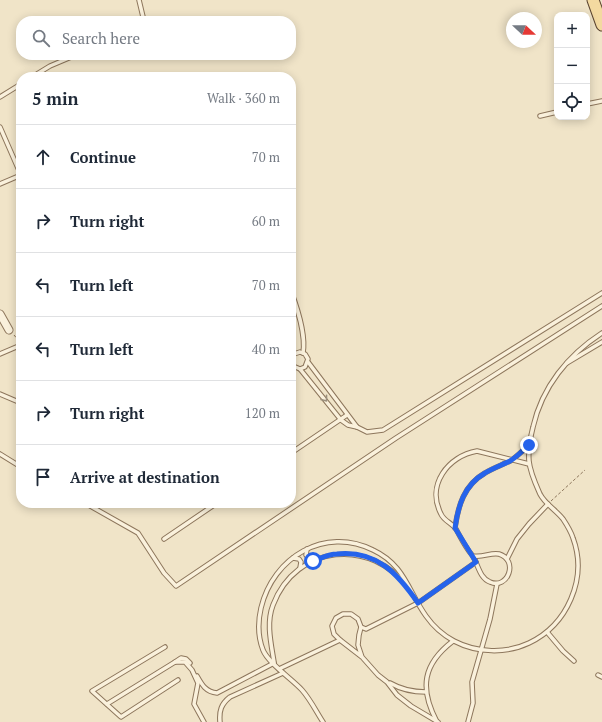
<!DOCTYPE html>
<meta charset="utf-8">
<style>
body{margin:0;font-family:"PT Serif",serif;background:#f2f2f3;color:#1f2937}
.controls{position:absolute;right:12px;top:12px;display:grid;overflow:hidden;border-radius:8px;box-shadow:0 2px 10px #0003}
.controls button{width:36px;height:36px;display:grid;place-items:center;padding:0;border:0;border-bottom:1px solid #e0e1e3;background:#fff;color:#1f2937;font:20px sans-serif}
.compass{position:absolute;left:506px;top:12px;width:36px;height:36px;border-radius:50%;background:#fff;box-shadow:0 2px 10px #0003;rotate:112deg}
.stop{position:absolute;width:12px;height:12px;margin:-9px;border:3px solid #2563eb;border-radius:50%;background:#fff}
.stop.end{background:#2563eb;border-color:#fff;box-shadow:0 1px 4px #0008}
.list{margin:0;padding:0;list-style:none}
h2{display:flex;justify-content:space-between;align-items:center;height:52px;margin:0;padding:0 16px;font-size:17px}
h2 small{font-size:13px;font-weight:400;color:#747a83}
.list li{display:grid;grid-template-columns:26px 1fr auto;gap:12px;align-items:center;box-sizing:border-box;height:64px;padding:0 16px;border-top:1px solid #e0e1e3}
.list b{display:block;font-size:15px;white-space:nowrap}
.list em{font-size:13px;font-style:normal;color:#747a83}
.icon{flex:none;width:22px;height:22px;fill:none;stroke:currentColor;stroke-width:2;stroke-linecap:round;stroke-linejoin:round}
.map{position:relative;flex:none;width:602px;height:722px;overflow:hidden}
.search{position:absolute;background:#fff;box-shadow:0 2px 10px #0003;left:16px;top:16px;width:280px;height:44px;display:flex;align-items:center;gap:10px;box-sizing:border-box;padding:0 14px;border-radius:16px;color:#747a83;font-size:15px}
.panel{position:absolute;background:#fff;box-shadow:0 2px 10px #0003;left:16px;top:72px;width:280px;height:436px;border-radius:16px}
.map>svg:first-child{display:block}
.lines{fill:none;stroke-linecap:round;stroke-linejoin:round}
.service-casing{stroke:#8d765c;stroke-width:5.5}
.minor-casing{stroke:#8d765c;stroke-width:9}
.primary-casing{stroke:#5b4430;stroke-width:13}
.path{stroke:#8d765c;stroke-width:1;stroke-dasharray:3 2;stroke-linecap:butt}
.service{stroke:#faf1dc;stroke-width:3.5}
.minor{stroke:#faf1dc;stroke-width:7}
.primary{stroke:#f3d9a0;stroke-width:11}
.oneway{stroke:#9c907e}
.route{stroke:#2563eb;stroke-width:5}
</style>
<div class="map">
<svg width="602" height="722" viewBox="0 0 602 722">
<rect width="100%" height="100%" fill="#f0e4c8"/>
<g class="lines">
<defs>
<g id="service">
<path d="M 139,0 L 144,21"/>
<path d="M 189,21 L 196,19"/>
<path d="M 32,77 L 50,66 L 76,55"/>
<path d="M 0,97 L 21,84"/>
<path d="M 587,104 L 602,101"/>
<path d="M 540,116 L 557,112"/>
<path d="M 0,127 L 21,175"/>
<path d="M 0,184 L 21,175"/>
<path d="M 291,291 C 297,307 306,336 303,353"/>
<path d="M 0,354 L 21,345"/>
<path d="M 291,359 L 294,354 L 300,352 L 305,354 L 308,359 L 305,367 L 300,369 L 293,366 L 291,360"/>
<path d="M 308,362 L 357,427"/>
<path d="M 567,363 L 602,342"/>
<path d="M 300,369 L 341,420 L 348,425 L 357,427 L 367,432 L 383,430 L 602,293"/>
<path d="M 0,394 L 21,403"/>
<path d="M 291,453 L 347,415"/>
<path d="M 0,454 L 21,467"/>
<path d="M 85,503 L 138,533 L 164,573 L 176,586 L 396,438 L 602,306"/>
<path d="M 455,528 C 458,506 464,485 485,473 C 493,468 502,465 510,461 C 517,457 523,450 529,445"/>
<path d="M 164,539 L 217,503"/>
<path d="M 307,549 L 306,555 L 310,560 L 313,561"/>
<path d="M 473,556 C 483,558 491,552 499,554 C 519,560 508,590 490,582 C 479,578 478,563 472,555 C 465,547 461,538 456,529 C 452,523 444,521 441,514 C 426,485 448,456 477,451 L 529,464"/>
<path d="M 293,558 L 299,559 L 301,562 L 300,568"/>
<path d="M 507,559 L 517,539 L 529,524 L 548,504"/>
<path d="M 361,627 L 366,629 L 418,603 L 476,562"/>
<path d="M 547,632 L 563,651 L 574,661"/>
<path d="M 165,647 L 92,691 L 121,717 L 178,680"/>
<path d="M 362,657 L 358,645 L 359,635 L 361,627 L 358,619 L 351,614 L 343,614 L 336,618 L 332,626 L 334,634 L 340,640 L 362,657 L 378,675 L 387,682 L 397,695 L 411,706 L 438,722"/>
<path d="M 175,662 L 181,658 L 186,659 L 190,663"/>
<path d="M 274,662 C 271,643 266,623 273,605 C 296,544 372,537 409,589"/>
<path d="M 279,669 L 340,640"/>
<path d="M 598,675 L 602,677"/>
<path d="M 197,676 C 202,685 206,692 217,693 L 274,663"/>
<path d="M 390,683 C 402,690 412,692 426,692"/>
<path d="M 107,704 L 175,662 L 185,662 L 192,670 L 198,683 L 194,704 L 204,722"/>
<path d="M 220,722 C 219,711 221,704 230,697 L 283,673"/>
<path d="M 323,722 C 316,711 310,699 302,690 C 292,679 268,663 263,650 C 258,637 258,621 261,608 C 273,557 325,526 373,550 C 405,565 408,591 426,616 C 433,626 443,635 454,641 C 477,653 506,654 529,643 C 567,625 588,579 573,538 C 571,532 567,525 563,519 C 556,510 545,504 540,494 C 536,485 530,472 529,461 C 528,450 530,439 533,427 C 542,387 568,355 602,333"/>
<path d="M 437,722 C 419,688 423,664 453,641"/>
<path d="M 468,722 L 473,703 L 472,682 L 490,619 L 497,584"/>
</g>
<path id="minor" d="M 0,314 L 9,330"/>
<path id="primary" d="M 593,0 L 602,25"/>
</defs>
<!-- service casing -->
<use href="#service" class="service-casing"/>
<!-- minor casing -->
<use href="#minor" class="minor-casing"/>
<!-- primary casing -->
<use href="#primary" class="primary-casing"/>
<!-- path -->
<g class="path">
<path d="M 14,335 L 19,341"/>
<path d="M 551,501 L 585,470"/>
</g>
<!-- service -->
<use href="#service" class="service"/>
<!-- minor -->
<use href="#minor" class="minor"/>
<!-- primary -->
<use href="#primary" class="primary"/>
</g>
<!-- one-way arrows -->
<defs><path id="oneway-chevron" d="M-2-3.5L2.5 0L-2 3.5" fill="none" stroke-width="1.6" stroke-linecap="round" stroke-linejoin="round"/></defs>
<use class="oneway" href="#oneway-chevron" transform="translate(325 399) rotate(52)"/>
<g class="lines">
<!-- route -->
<path class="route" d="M 313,561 C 321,558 329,554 337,554 C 377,550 398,574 418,603 L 476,562 L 455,528 C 458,506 464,485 485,473 C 493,468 502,465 510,461 C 517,457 523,450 529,445"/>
</g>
</svg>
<div class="controls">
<button>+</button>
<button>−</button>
<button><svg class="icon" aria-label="locate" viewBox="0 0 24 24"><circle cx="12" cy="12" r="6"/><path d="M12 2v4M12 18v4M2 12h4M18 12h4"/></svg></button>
</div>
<svg class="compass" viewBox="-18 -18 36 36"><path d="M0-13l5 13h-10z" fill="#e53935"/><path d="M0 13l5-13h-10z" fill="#747a83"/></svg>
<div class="stop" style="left:313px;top:561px"></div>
<div class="stop end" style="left:529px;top:445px"></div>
<div class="search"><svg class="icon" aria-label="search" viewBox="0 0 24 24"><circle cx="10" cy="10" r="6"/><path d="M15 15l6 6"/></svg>Search here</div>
<section class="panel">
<h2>5 min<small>Walk · 360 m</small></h2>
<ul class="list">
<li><svg class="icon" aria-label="ahead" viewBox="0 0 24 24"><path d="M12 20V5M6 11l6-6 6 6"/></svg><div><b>Continue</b></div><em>70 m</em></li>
<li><svg class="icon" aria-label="right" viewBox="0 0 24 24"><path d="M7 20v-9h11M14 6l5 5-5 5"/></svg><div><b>Turn right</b></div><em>60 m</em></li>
<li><svg class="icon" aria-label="left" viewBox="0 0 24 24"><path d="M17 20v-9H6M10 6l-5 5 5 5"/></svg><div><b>Turn left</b></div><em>70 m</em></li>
<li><svg class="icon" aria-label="left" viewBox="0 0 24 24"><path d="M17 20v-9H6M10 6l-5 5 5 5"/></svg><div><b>Turn left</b></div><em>40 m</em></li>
<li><svg class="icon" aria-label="right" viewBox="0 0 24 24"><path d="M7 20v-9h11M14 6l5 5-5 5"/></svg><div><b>Turn right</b></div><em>120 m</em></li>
<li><svg class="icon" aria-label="arrive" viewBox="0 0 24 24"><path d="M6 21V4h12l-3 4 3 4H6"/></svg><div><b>Arrive at destination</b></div></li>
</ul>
</section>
</div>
